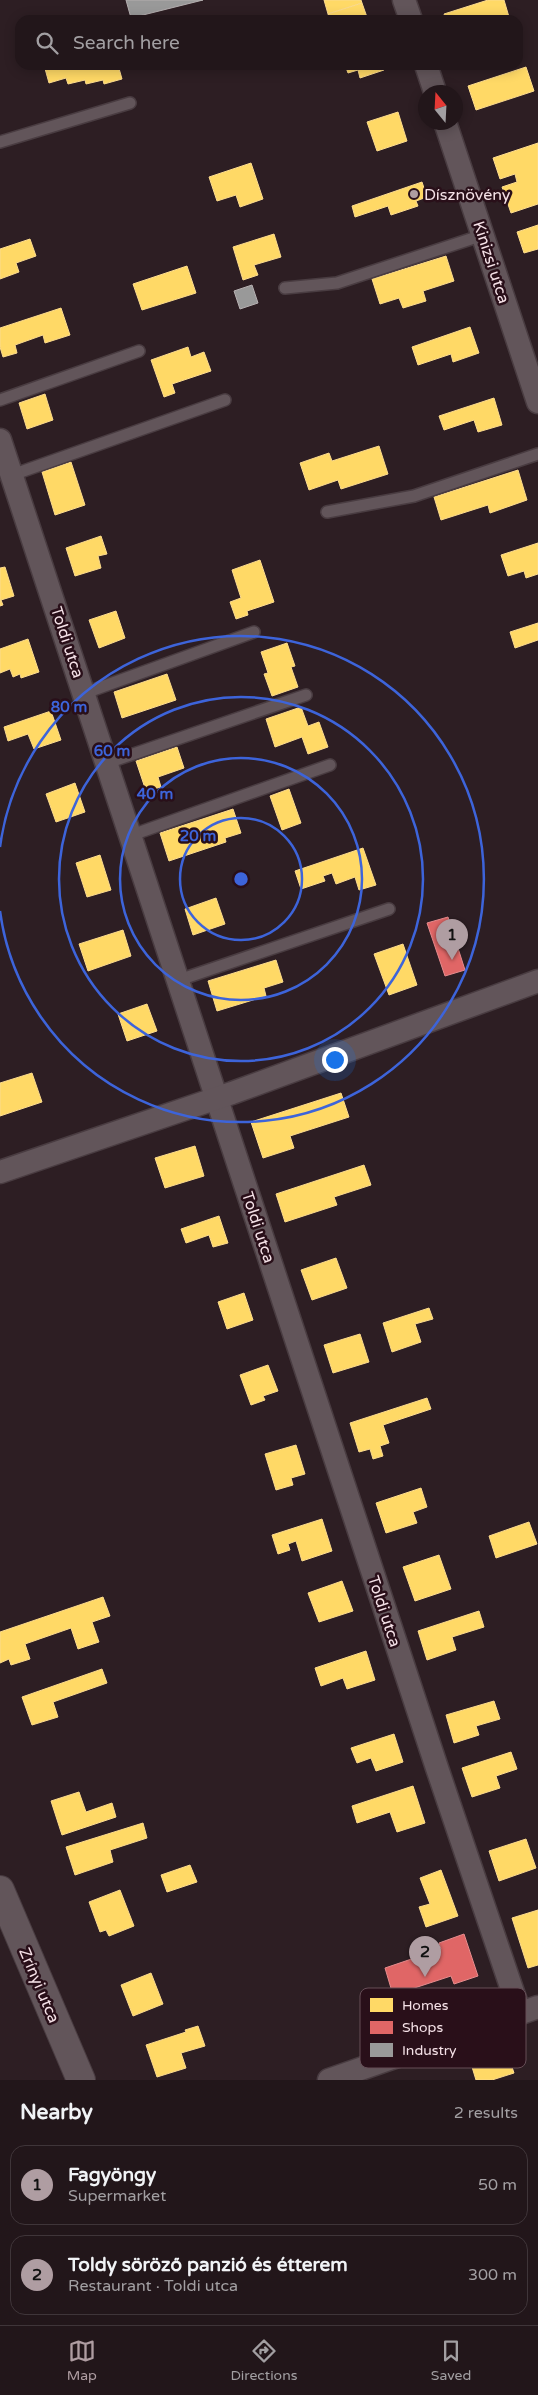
<!DOCTYPE html>
<meta charset="utf-8">
<style>
body{margin:0;font-family:"Varela Round",sans-serif;background:#2a1f23;color:#f1f3f6}
.compass{position:absolute;left:418px;top:85px;width:45px;height:45px;border-radius:50%;background:#22161a;box-shadow:0 2px 12px #0003;rotate:342deg}
.you{position:absolute;left:334px;top:1059px;width:18px;height:18px;margin:-12px;border:4px solid #fff;border-radius:50%;background:#1a73e8;box-shadow:0 0 0 8px #1a73e833}
.badge{display:grid;place-items:center;width:32px;height:32px;border-radius:50%;background:#af9da2;color:#111;font-size:16px;font-weight:700}
.pin{position:absolute;translate:-50% -41px;filter:drop-shadow(0 1px 2px #0008)}
.pin::after{content:'';position:absolute;top:26px;width:18px;height:15px;background:inherit;clip-path:polygon(0 0,100% 0,50% 100%)}
.list{margin:0;padding:0;list-style:none}
h2{display:flex;justify-content:space-between;align-items:center;height:65px;margin:0;padding:0 20px;font-size:21px}
h2 small{font-size:16px;font-weight:400;color:#a29fa2}
.list li{display:grid;grid-template-columns:32px 1fr auto;gap:15px;align-items:center;box-sizing:border-box;height:80px;margin:0 10px 10px;padding:0 10px;border:1px solid #3f3539;border-radius:15px}
.list b{display:block;font-size:19px;white-space:nowrap}
.list p{margin:0;font-size:16px;white-space:nowrap;color:#a29fa2}
.list em{font-size:16px;font-style:normal;color:#a29fa2}
.icon{flex:none;width:28px;height:28px;fill:none;stroke:currentColor;stroke-width:2;stroke-linecap:round;stroke-linejoin:round}
.map{position:relative;flex:none;width:538px;height:2080px;overflow:hidden}
.search{position:absolute;background:#22161a;box-shadow:0 2px 12px #0003;left:15px;right:15px;top:15px;height:55px;display:flex;align-items:center;gap:12px;box-sizing:border-box;padding:0 18px;border-radius:15px;color:#a29fa2;font-size:19px}
.sheet{height:245px;background:#22161a}
nav{display:flex;justify-content:space-around;align-items:center;box-sizing:border-box;height:70px;border-top:1px solid #3f3539;background:#22161a;font-size:14px;color:#a29fa2}
nav a{display:grid;justify-items:center;gap:2px}
nav .on{color:#af9da2}
.map>svg:first-child{display:block}
.homes{fill:#ffd966;stroke:#fcdb8d}
.shops{fill:#e06666;stroke:#e68b8d}
.industry{fill:#999;stroke:#b5afb0}
.lines{fill:none;stroke-linecap:round;stroke-linejoin:round}
.lane-casing{stroke:#493c41;stroke-width:14}
.street-casing{stroke:#493c41;stroke-width:25}
.secondary-casing{stroke:#493c41;stroke-width:30}
.lane{stroke:#62555a;stroke-width:11}
.street{stroke:#62555a;stroke-width:22}
.secondary{stroke:#62555a;stroke-width:28}
.ring{fill:none;stroke:#3d64da;stroke-width:2.5}
.poi-dot{fill:#af9da2;stroke:#290f19;stroke-width:2}
.labels{text-anchor:middle;stroke-width:5;stroke-linejoin:round;paint-order:stroke}
.poi-label{font-size:16px;fill:#f5e1e7;stroke:#290f19;text-anchor:start}
.street-label{font-size:16px;fill:#f5e1e7;stroke:#290f19}
.key{fill:#290f19;stroke:#664e57;stroke-width:1}
.key-label{font-size:14px;fill:#f5e1e7}
.centre{fill:#3d64da;stroke:#290f19;stroke-width:2.5}
.ring-label{font-size:15px;text-anchor:middle;font-weight:bold;fill:#3d64da;stroke:#290f19;stroke-width:5;stroke-linejoin:round;paint-order:stroke}
</style>
<div class="map">
<svg width="538" height="2080" viewBox="0 0 538 2080">
<rect width="100%" height="100%" fill="#2d1e23"/>
<!-- homes -->
<g class="homes">
<path d="M 324,0 L 361,0 L 362,3 L 328,14 Z"/>
<path d="M 488,0 L 504,0 L 509,17 L 499,20 L 446,20 L 444,14 Z"/>
<path d="M 362,3 L 368,20 L 330,20 L 328,14 Z"/>
<path d="M 44,65 L 118,65 L 122,79 L 104,84 L 103,80 L 86,84 L 85,80 L 68,84 L 66,78 L 49,83 Z"/>
<path d="M 345,65 L 383,65 L 384,70 L 360,78 L 358,70 L 348,73 Z"/>
<path d="M 526,67 L 534,91 L 476,110 L 468,86 Z"/>
<path d="M 398,112 L 407,141 L 377,151 L 367,122 Z"/>
<path d="M 538,143 L 538,204 L 511,213 L 502,187 L 517,182 L 515,174 L 500,179 L 493,158 Z"/>
<path d="M 251,163 L 263,199 L 240,207 L 236,195 L 217,201 L 209,177 Z"/>
<path d="M 422,182 L 427,197 L 416,201 L 418,206 L 391,215 L 388,206 L 355,217 L 352,206 Z"/>
<path d="M 538,225 L 538,249 L 524,253 L 517,232 Z"/>
<path d="M 274,234 L 281,257 L 254,265 L 258,275 L 243,280 L 233,247 Z"/>
<path d="M 30,239 L 36,256 L 16,263 L 19,272 L 0,279 L 0,249 Z"/>
<path d="M 446,256 L 454,281 L 423,291 L 426,301 L 403,308 L 399,298 L 380,304 L 372,279 Z"/>
<path d="M 187,266 L 196,293 L 142,310 L 133,284 Z"/>
<path d="M 61,308 L 70,335 L 45,343 L 43,335 L 15,345 L 17,353 L 3,357 L 0,347 L 0,328 Z"/>
<path d="M 470,327 L 479,353 L 453,362 L 451,354 L 418,365 L 412,347 Z"/>
<path d="M 188,347 L 191,357 L 204,352 L 211,371 L 172,384 L 175,393 L 164,397 L 151,360 Z"/>
<path d="M 45,394 L 53,420 L 27,429 L 19,403 Z"/>
<path d="M 494,398 L 502,425 L 478,432 L 474,420 L 444,430 L 439,416 Z"/>
<path d="M 379,446 L 388,474 L 341,489 L 338,480 L 309,490 L 300,463 L 329,453 L 332,461 Z"/>
<path d="M 71,462 L 85,505 L 55,515 L 42,472 Z"/>
<path d="M 518,470 L 527,500 L 490,513 L 488,505 L 441,520 L 434,497 Z"/>
<path d="M 101,536 L 107,554 L 98,556 L 101,568 L 75,576 L 66,548 Z"/>
<path d="M 538,543 L 538,574 L 526,578 L 524,571 L 508,576 L 501,555 Z"/>
<path d="M 260,560 L 274,602 L 247,611 L 248,615 L 236,619 L 230,602 L 241,598 L 232,570 Z"/>
<path d="M 5,567 L 14,596 L 1,600 L 3,605 L 0,606 L 0,568 Z"/>
<path d="M 116,611 L 125,638 L 99,648 L 89,620 Z"/>
<path d="M 538,623 L 538,640 L 515,648 L 510,632 Z"/>
<path d="M 28,639 L 39,672 L 21,678 L 20,674 L 13,677 L 10,669 L 0,673 L 0,649 Z"/>
<path d="M 287,643 L 295,666 L 291,667 L 298,687 L 272,696 L 264,674 L 268,673 L 261,652 Z"/>
<path d="M 167,674 L 176,700 L 122,718 L 114,692 Z"/>
<path d="M 301,707 L 308,726 L 319,722 L 328,747 L 308,754 L 302,737 L 275,747 L 266,719 Z"/>
<path d="M 51,711 L 61,740 L 34,749 L 28,734 L 8,741 L 4,727 Z"/>
<path d="M 177,747 L 184,768 L 158,777 L 161,787 L 146,791 L 136,761 Z"/>
<path d="M 75,783 L 85,812 L 56,822 L 46,794 Z"/>
<path d="M 289,789 L 301,823 L 282,830 L 270,796 Z"/>
<path d="M 233,809 L 241,833 L 225,838 L 226,842 L 169,861 L 160,833 Z"/>
<path d="M 363,848 L 376,885 L 359,890 L 355,877 L 336,884 L 332,873 L 323,876 L 325,881 L 301,889 L 295,871 Z"/>
<path d="M 100,855 L 111,890 L 87,897 L 76,863 Z"/>
<path d="M 216,898 L 225,924 L 193,935 L 185,909 Z"/>
<path d="M 123,930 L 131,956 L 88,971 L 79,944 Z"/>
<path d="M 403,944 L 417,985 L 389,995 L 374,954 Z"/>
<path d="M 276,960 L 283,982 L 264,988 L 266,996 L 217,1011 L 208,981 Z"/>
<path d="M 147,1004 L 157,1031 L 127,1041 L 118,1014 Z"/>
<path d="M 32,1073 L 42,1102 L 0,1116 L 0,1083 Z"/>
<path d="M 341,1093 L 349,1117 L 290,1136 L 294,1148 L 263,1158 L 251,1122 Z"/>
<path d="M 195,1146 L 204,1176 L 165,1188 L 155,1158 Z"/>
<path d="M 364,1165 L 371,1185 L 334,1197 L 337,1205 L 285,1222 L 276,1194 Z"/>
<path d="M 219,1216 L 228,1243 L 213,1247 L 209,1235 L 186,1243 L 181,1229 Z"/>
<path d="M 336,1258 L 347,1288 L 312,1300 L 301,1270 Z"/>
<path d="M 244,1293 L 253,1320 L 227,1329 L 218,1302 Z"/>
<path d="M 429,1308 L 433,1319 L 415,1324 L 421,1342 L 392,1352 L 383,1323 Z"/>
<path d="M 360,1334 L 369,1362 L 333,1373 L 324,1345 Z"/>
<path d="M 268,1365 L 278,1391 L 263,1396 L 265,1400 L 251,1405 L 240,1375 Z"/>
<path d="M 427,1398 L 431,1409 L 383,1425 L 389,1443 L 380,1446 L 383,1456 L 373,1459 L 370,1449 L 359,1452 L 350,1423 Z"/>
<path d="M 296,1445 L 305,1474 L 291,1478 L 293,1485 L 276,1490 L 265,1454 Z"/>
<path d="M 421,1488 L 427,1507 L 413,1512 L 417,1523 L 386,1533 L 376,1503 Z"/>
<path d="M 322,1519 L 332,1551 L 302,1561 L 296,1541 L 288,1544 L 290,1550 L 278,1554 L 272,1535 Z"/>
<path d="M 529,1522 L 537,1544 L 496,1558 L 489,1536 Z"/>
<path d="M 439,1555 L 451,1589 L 415,1601 L 403,1567 Z"/>
<path d="M 342,1581 L 353,1611 L 319,1622 L 308,1593 Z"/>
<path d="M 103,1597 L 110,1616 L 92,1622 L 99,1642 L 78,1649 L 71,1628 L 25,1644 L 30,1659 L 11,1665 L 9,1659 L 0,1663 L 0,1632 Z"/>
<path d="M 479,1611 L 484,1627 L 452,1637 L 456,1650 L 427,1660 L 418,1631 Z"/>
<path d="M 366,1651 L 375,1680 L 347,1689 L 343,1678 L 321,1686 L 315,1668 Z"/>
<path d="M 102,1669 L 107,1683 L 53,1702 L 58,1717 L 32,1725 L 22,1697 Z"/>
<path d="M 494,1701 L 500,1719 L 476,1726 L 479,1735 L 454,1743 L 446,1715 Z"/>
<path d="M 394,1734 L 403,1762 L 376,1771 L 371,1758 L 357,1763 L 351,1748 Z"/>
<path d="M 511,1752 L 517,1769 L 496,1776 L 500,1788 L 472,1797 L 462,1768 Z"/>
<path d="M 413,1786 L 425,1823 L 397,1832 L 390,1812 L 357,1823 L 352,1806 Z"/>
<path d="M 79,1792 L 86,1812 L 112,1803 L 116,1817 L 62,1835 L 51,1801 Z"/>
<path d="M 143,1823 L 147,1838 L 110,1850 L 113,1862 L 75,1875 L 66,1847 Z"/>
<path d="M 526,1839 L 536,1868 L 499,1881 L 489,1851 Z"/>
<path d="M 190,1865 L 197,1882 L 167,1892 L 161,1875 Z"/>
<path d="M 441,1870 L 458,1916 L 426,1927 L 419,1907 L 430,1904 L 420,1878 Z"/>
<path d="M 120,1890 L 134,1926 L 109,1936 L 106,1930 L 100,1932 L 89,1902 Z"/>
<path d="M 538,1910 L 538,1965 L 528,1968 L 512,1918 Z"/>
<path d="M 151,1973 L 163,2004 L 133,2016 L 121,1985 Z"/>
<path d="M 198,2026 L 205,2046 L 181,2053 L 186,2068 L 157,2077 L 146,2045 L 186,2032 L 185,2030 Z"/>
<path d="M 505,2046 L 514,2073 L 492,2080 L 476,2080 L 469,2057 Z"/>
</g>
<!-- shops -->
<g class="shops">
<path d="M 448,917 L 465,970 L 445,976 L 427,923 Z"/>
<path d="M 464,1934 L 478,1976 L 454,1984 L 451,1976 L 393,1995 L 385,1968 L 441,1949 L 439,1943 Z"/>
</g>
<!-- industry -->
<g class="industry">
<path d="M 126,0 L 203,0 L 131,18 Z"/>
<path d="M 252,285 L 258,303 L 240,309 L 234,291 Z"/>
</g>
<g class="lines">
<defs>
<g id="lane">
<path d="M 0,142 L 130,103"/>
<path d="M 285,288 L 337,283 L 483,235"/>
<path d="M 0,400 L 139,351"/>
<path d="M 12,475 L 225,400"/>
<path d="M 327,512 L 414,496 L 538,454"/>
<path d="M 85,693 L 254,632"/>
<path d="M 107,763 L 306,695"/>
<path d="M 132,835 L 330,765"/>
<path d="M 179,980 L 389,909"/>
</g>
<g id="street">
<path d="M 404,0 L 411,20"/>
<path d="M 426,65 L 435,92"/>
<path d="M 445,122 L 538,402"/>
<path d="M 0,440 L 437,1768 L 520,2013"/>
<path d="M 0,1172 L 232,1093 L 538,981"/>
<path d="M 329,2080 L 538,2007"/>
</g>
<path id="secondary" d="M 0,1890 L 81,2080"/>
</defs>
<!-- lane casing -->
<use href="#lane" class="lane-casing"/>
<!-- street casing -->
<use href="#street" class="street-casing"/>
<!-- secondary casing -->
<use href="#secondary" class="secondary-casing"/>
<!-- lane -->
<use href="#lane" class="lane"/>
<!-- street -->
<use href="#street" class="street"/>
<!-- secondary -->
<use href="#secondary" class="secondary"/>
</g>
<!-- distance rings -->
<g class="ring">
<circle cx="241" cy="879" r="61"/>
<circle cx="241" cy="879" r="121"/>
<circle cx="241" cy="879" r="182"/>
<path d="M0 847A243 243 0 1 1 0 911"/>
</g>
<!-- markers -->
<circle class="poi-dot" cx="414" cy="194" r="5"/>
<g class="labels">
<!-- poi labels -->
<g class="poi-label">
<text x="424" y="200">Dísznövény</text>
</g>
<!-- street labels -->
<g class="street-label">
<text transform="translate(492 262) rotate(72)" y="6">Kinizsi utca</text>
<text transform="translate(68 642) rotate(72)" y="6">Toldi utca</text>
<text transform="translate(259 1227) rotate(72)" y="6">Toldi utca</text>
<text transform="translate(385 1611) rotate(72)" y="6">Toldi utca</text>
<text transform="translate(40 1985) rotate(67)" y="6">Zrínyi utca</text>
</g>
</g>
<!-- legend -->
<rect x="360" y="1988" width="166" height="80" rx="8" class="key"/>
<rect x="370" y="1998" width="23" height="14" fill="#ffd966"/>
<rect x="370" y="2021" width="23" height="13" fill="#e06666"/>
<rect x="370" y="2043" width="23" height="14" fill="#999"/>
<g class="key-label">
<text x="402" y="2010">Homes</text>
<text x="402" y="2032">Shops</text>
<text x="402" y="2055">Industry</text>
</g>
<circle cx="241" cy="879" r="8" class="centre"/>
<g class="ring-label">
<text x="69" y="712">80 m</text>
<text x="112" y="756">60 m</text>
<text x="155" y="799">40 m</text>
<text x="198" y="841">20 m</text>
</g>
</svg>
<svg class="compass" viewBox="-18 -18 36 36"><path d="M0-13l5 13h-10z" fill="#e53935"/><path d="M0 13l5-13h-10z" fill="#a29fa2"/></svg>
<div class="you"></div>
<div class="pin badge" style="left:452px;top:960px">1</div>
<div class="pin badge" style="left:425px;top:1977px">2</div>
<div class="search"><svg class="icon" aria-label="search" viewBox="0 0 24 24"><circle cx="10" cy="10" r="6"/><path d="M15 15l6 6"/></svg>Search here</div>
</div>
<section class="sheet">
<h2>Nearby<small>2 results</small></h2>
<ul class="list">
<li><span class="badge">1</span><div><b>Fagyöngy</b><p>Supermarket</p></div><em>50 m</em></li>
<li><span class="badge">2</span><div><b>Toldy söröző panzió és étterem</b><p>Restaurant · Toldi utca</p></div><em>300 m</em></li>
</ul>
</section>
<nav>
<a class="on"><svg class="icon" aria-label="map" viewBox="0 0 24 24"><path d="M3 6l6-2 6 2 6-2v14l-6 2-6-2-6 2zM9 4v14M15 6v14"/></svg>Map</a>
<a><svg class="icon" aria-label="directions" viewBox="0 0 24 24"><path d="M12 3l9 9-9 9-9-9zM9 14v-3h6M13 9l2 2-2 2"/></svg>Directions</a>
<a><svg class="icon" aria-label="saved" viewBox="0 0 24 24"><path d="M7 4h10v16l-5-4-5 4z"/></svg>Saved</a>
</nav>
